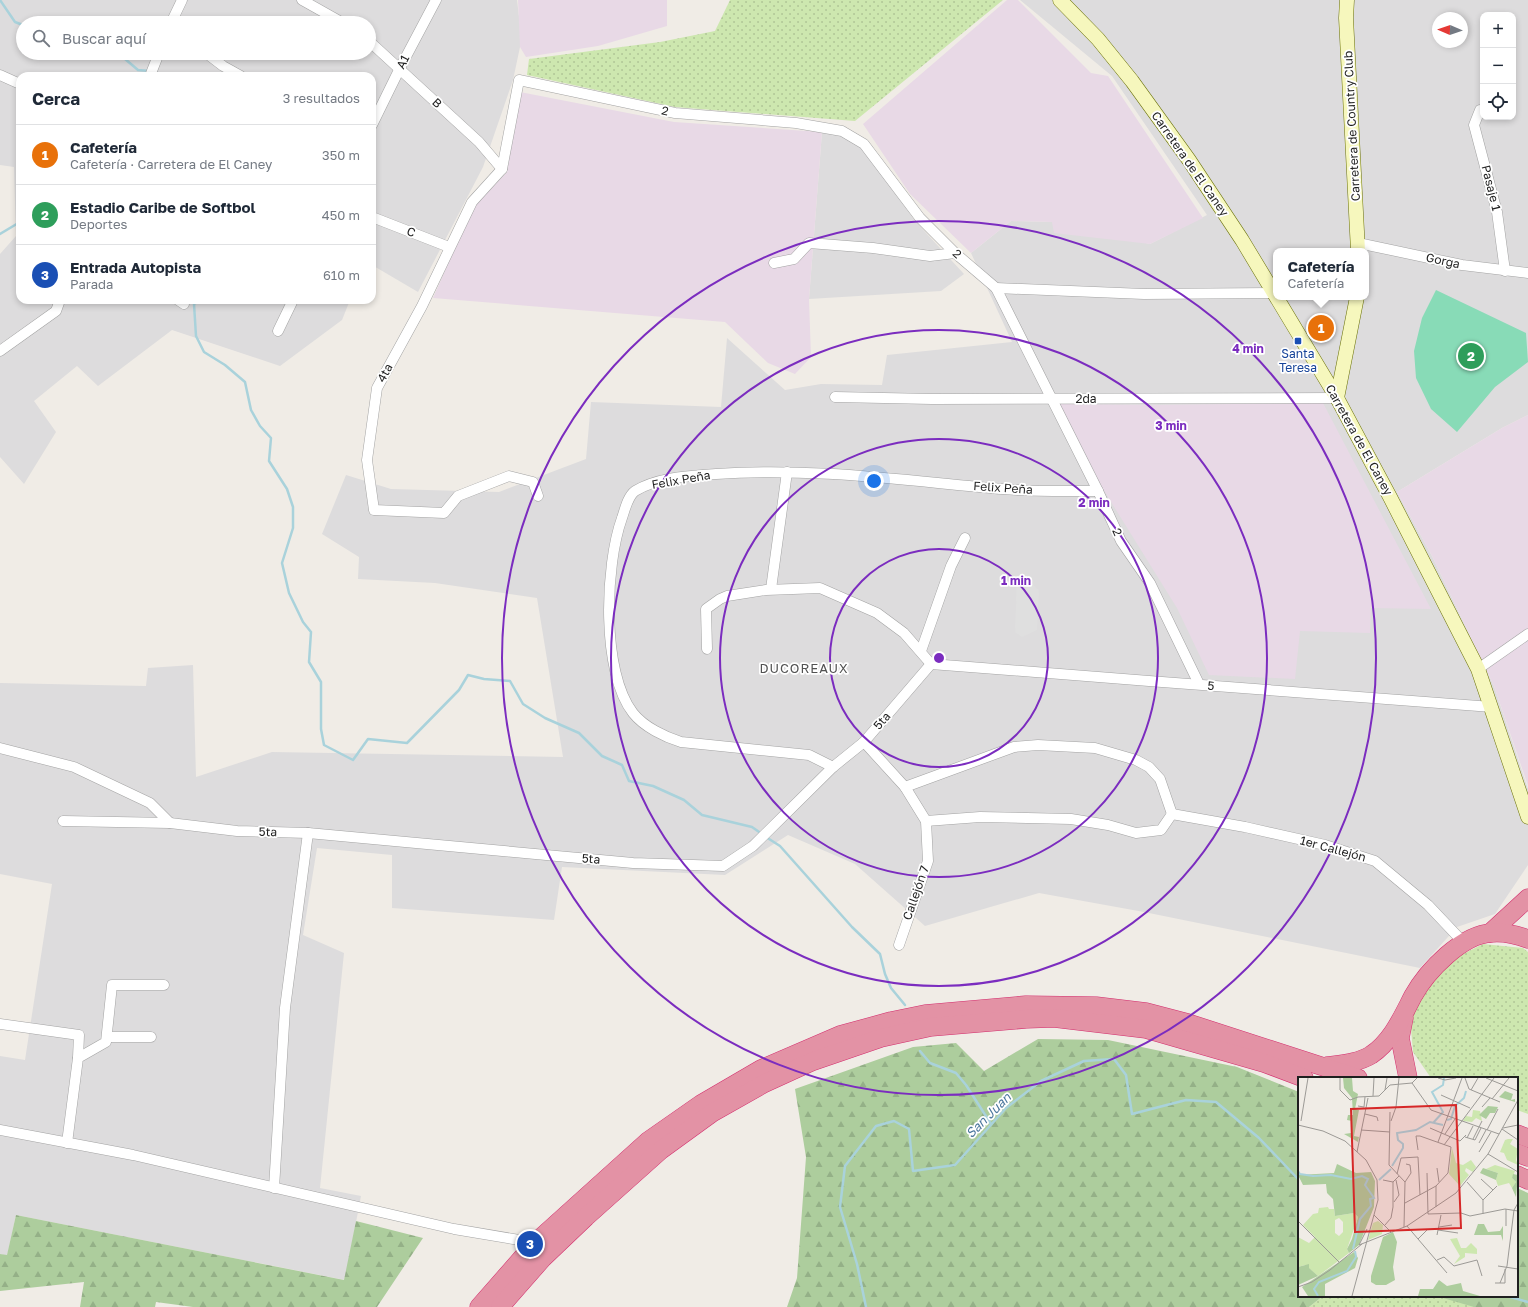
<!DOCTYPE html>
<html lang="es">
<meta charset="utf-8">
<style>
body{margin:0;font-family:"Golos Text",sans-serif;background:#f2f2f3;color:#1f2937}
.controls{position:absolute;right:12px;top:12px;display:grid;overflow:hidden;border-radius:8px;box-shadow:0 2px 6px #0003}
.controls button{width:36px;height:36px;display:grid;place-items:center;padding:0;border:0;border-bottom:1px solid #e0e1e3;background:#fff;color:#1f2937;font:20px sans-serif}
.compass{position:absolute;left:1432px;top:12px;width:36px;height:36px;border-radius:50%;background:#fff;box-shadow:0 2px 6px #0003;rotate:272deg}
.you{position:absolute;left:874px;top:481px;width:14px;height:14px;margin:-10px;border:3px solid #fff;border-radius:50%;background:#1a73e8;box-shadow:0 0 0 6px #1a73e833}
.badge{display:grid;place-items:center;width:26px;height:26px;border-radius:50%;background:#ea580c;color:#fff;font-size:13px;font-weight:700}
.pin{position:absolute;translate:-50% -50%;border:2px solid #fff;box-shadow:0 1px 4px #0006}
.popup{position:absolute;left:1273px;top:248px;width:96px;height:52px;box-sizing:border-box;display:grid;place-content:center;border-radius:8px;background:#fff;filter:drop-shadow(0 1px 3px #0005);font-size:13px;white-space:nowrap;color:#747a83}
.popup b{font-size:15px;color:#1f2937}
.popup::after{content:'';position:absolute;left:50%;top:100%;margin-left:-8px;border:8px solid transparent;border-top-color:#fff}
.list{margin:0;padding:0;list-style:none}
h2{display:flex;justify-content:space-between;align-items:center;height:52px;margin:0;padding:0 16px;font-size:17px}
h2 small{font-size:13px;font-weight:400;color:#747a83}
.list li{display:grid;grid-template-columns:26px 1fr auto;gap:12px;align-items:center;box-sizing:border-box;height:60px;padding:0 16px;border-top:1px solid #e0e1e3}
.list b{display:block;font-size:15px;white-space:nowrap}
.list p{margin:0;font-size:13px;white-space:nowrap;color:#747a83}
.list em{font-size:13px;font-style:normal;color:#747a83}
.icon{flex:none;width:22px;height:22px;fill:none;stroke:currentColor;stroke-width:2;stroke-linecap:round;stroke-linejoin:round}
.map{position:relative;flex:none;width:1528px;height:1307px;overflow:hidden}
.search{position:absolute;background:#fff;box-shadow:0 2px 6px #0003;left:16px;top:16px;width:360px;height:44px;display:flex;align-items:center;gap:10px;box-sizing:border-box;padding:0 14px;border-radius:22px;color:#747a83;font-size:15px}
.panel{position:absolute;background:#fff;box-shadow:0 2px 6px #0003;left:16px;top:72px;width:360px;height:232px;border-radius:12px}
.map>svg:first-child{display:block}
.residential{fill:#dddcdd;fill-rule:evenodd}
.industrial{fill:#e8d9e6}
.grass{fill:url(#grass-dots)}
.forest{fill:url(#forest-firs)}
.pitch{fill:#88dbb7}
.parking{fill:#dfdfdf}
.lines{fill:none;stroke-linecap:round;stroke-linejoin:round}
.stream{stroke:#a9d2db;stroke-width:2.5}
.street-casing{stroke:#a3a3a3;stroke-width:11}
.secondary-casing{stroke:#6c730a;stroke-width:15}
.highway-casing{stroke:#d32e6e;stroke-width:19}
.street{stroke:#fff;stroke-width:10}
.secondary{stroke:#f6f7bd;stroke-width:14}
.highway{stroke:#e392a5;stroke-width:18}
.ring{fill:none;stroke:#7b2cbf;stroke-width:2}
.transit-dot{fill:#1a4fb4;stroke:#fff;stroke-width:1.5}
.labels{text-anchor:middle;stroke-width:3.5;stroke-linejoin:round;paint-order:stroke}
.street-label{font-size:12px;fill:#1f1f1f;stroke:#fff}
.transit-label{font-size:12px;fill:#164399;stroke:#fff}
.neighbourhood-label{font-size:13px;letter-spacing:1px;fill:#525252;stroke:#fff}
.water-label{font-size:13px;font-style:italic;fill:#4a769c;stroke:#fff}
.inset-river{fill:none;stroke:#a9d2db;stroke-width:2}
.inset-road{fill:none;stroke:#9c9a96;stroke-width:1}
.view{fill:#d62828;fill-opacity:0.15;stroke:#d62828;stroke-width:2}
.inset-edge{fill:none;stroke:#1f1f1f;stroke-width:2}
.centre{fill:#7b2cbf;stroke:#fff;stroke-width:2}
.ring-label{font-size:12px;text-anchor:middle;font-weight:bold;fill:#7b2cbf;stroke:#fff;stroke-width:3.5;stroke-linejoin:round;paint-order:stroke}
</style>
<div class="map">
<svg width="1528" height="1307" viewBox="0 0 1528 1307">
<defs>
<pattern id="grass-dots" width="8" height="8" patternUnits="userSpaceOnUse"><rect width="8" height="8" fill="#cde7af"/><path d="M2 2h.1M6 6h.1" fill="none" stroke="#b0c696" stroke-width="1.8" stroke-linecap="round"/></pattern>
<pattern id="forest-firs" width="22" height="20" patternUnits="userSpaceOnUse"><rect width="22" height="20" fill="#adcd9d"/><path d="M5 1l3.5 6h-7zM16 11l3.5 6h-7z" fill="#94b087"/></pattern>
</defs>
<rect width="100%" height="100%" fill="#f0ece6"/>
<!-- residential -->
<g class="residential">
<path d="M 0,0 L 517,0 L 520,25 L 520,47 L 513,80 L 483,167 L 418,292 L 372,265 L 372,76 L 20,76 L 20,300 L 350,300 L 342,320 L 280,366 L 172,330 L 98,386 L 77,366 L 34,401 L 56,432 L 24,484 L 0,457 L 0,254 L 16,236 L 14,167 L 0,165 ZM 23,23 L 369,23 L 369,53 L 23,53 Z"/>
<path d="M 1020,0 L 1528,0 L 1528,415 L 1502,428 L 1397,492 L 1432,556 L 1494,686 L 1528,789 L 1528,865 L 1495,914 L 1457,927 L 1420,968 L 1144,912 L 1039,893 L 925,926 L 855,864 L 788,835 L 725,875 L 562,867 L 554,920 L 392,908 L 392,855 L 317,848 L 303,935 L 344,953 L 320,1188 L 361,1196 L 345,1280 L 16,1215 L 7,1256 L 0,1254 L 0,1056 L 25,1060 L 52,884 L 0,874 L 0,683 L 146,686 L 148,668 L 193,665 L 196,777 L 272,752 L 563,757 L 537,598 L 435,583 L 358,579 L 359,557 L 322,534 L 346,475 L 391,489 L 499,492 L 586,459 L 591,402 L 721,407 L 727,338 L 785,390 L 821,384 L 882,385 L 887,355 L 1012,342 L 971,253 L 1011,221 L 1052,222 L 1150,244 L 1207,215 L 1112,76 ZM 1483,15 L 1513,15 L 1513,117 L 1483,117 ZM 1438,18 L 1462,18 L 1462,42 L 1438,42 ZM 1276,251 L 1366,251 L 1366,297 L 1276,297 Z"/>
<path d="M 822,132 L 845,136 L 862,147 L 915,221 L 964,274 L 941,291 L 809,299 Z"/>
</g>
<!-- industrial -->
<g class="industrial">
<path d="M 518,0 L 667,0 L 667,26 L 598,46 L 526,57 L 520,47 Z"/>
<path d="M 1007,0 L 1018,0 L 1091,73 L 1108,76 L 1203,218 L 1150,244 L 1054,233 L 1052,222 L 1011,221 L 971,253 L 910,194 L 863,124 Z"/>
<path d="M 520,92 L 674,122 L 822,132 L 809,299 L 811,357 L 795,374 L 768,363 L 725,322 L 433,298 L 472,209 L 507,172 Z"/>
<path d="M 1323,403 L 1431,609 L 1371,608 L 1370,633 L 1300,631 L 1295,679 L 1209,675 L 1177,608 L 1103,489 L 1059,404 L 1154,405 Z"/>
<path d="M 1528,415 L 1528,786 L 1494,686 L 1432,556 L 1397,492 L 1502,428 Z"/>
</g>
<!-- grass -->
<g class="grass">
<path d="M 730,0 L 1003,0 L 855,121 L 675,107 L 527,75 L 529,59 L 660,42 L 715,31 Z"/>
<path d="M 1483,944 L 1523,948 L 1528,952 L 1528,1114 L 1517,1110 L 1517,1078 L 1431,1078 L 1413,1052 L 1410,1017 L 1424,989 L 1453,959 Z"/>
<path d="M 1323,1296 L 1438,1296 L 1477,1307 L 1309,1307 Z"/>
</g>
<!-- forest -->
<g class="forest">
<path d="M 1038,1039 L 1108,1040 L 1237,1067 L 1299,1092 L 1299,1296 L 1323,1296 L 1309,1307 L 787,1307 L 797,1278 L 806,1157 L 795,1089 L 913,1047 L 956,1043 L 984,1071 Z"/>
<path d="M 1517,1188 L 1528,1193 L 1528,1307 L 1474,1307 L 1436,1296 L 1517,1296 Z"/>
<path d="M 16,1215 L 344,1280 L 356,1221 L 423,1238 L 377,1307 L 193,1307 L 156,1302 L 155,1307 L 80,1307 L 84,1282 L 0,1291 L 0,1254 L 7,1255 Z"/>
</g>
<!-- pitch -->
<path class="pitch" d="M 1436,290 L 1526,333 L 1528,362 L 1495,387 L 1457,432 L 1431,409 L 1416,378 L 1414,351 L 1422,318 Z"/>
<!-- parking -->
<path class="parking" d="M 1021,574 L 1039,590 L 1037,630 L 1022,637 L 1015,632 L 1017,577 Z"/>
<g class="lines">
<!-- stream -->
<g class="stream">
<path d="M 0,0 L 15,22 L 23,25"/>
<path d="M 118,53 L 138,70 L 150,71"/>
<path d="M 154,72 L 167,76"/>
<path d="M 0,234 L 20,222"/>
<path d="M 202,300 L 194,304 L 196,336 L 204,352 L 225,365 L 245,382 L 251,410 L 260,426 L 271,438 L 269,461 L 287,489 L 293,507 L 293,528 L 282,563 L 289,593 L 303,622 L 311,632 L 309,662 L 321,682 L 321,729 L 324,745 L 353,760 L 368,739 L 407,743 L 459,690 L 468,675 L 484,679 L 510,681 L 523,704 L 545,718 L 579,733 L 602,756 L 622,765 L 629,781 L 653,786 L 684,800 L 702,815 L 752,827 L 762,834"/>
<path d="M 211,300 L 217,300"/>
<path d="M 766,837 L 780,846 L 852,927 L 880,954 L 885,974 L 891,988 L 905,1005"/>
<path d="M 920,1051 L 930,1063 L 956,1073 L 966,1085 L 991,1124"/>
<path d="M 1507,1296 L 1528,1302"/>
<path d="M 866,1307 L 857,1264 L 840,1207 L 845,1166 L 876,1126 L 894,1121 L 909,1129 L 913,1171 L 955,1165 L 1006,1108 L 1041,1081 L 1084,1061 L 1114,1059 L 1126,1075 L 1132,1114 L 1186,1100 L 1216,1102 L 1259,1138 L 1299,1180"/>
</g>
<defs>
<g id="street">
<path d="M 302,0 L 343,23"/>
<path d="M 171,23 L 182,0"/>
<path d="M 369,41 L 479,142 L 502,169"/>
<path d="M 206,53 L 223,66 L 241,76"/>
<path d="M 0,75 L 20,84"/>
<path d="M 150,76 L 159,53"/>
<path d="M 1483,110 L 1480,110 L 1474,125 L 1497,212 L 1505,271"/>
<path d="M 372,125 L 400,68 L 436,0"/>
<path d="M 372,217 L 449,247"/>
<path d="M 1358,243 L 1462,265 L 1528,273"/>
<path d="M 774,263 L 794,259 L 809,243 L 873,248 L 930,256 L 955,253"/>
<path d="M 996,288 L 1144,294 L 1273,293"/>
<path d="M 178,300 L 184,304"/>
<path d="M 278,331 L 293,300"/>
<path d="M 0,351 L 56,311 L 60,300"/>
<path d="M 835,397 L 932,399 L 1337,398"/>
<path d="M 538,496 L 533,482 L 509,476 L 458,496 L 444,513 L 374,510 L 367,460 L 377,388 L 422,306 L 472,202 L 502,169 L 519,80 L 675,113 L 796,123 L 842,131 L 864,144 L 920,218 L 955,253 L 996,288 L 1098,491 L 1121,541 L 1150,583 L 1199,684"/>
<path d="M 771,589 L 787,472"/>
<path d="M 707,649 L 706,609 L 720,599 L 727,596 L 766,590 L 820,588 L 877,613 L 904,633 L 931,664"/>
<path d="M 921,651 L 951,566 L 965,538"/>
<path d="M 931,664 C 1118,678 1305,694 1492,707"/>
<path d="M 1478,669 L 1528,634"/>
<path d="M 864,742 L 905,787 L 926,821 L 928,861 L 899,945"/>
<path d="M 0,748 L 74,767 L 150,803 L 170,823"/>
<path d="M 833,767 L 809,755 L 681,742 C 665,737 644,727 633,713 C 601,672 605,565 622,518 C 625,509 628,496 635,491 C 658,477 689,476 716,474 C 812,467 908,481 1003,489 C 1035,492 1067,491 1098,491"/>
<path d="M 905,787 L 1014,747 L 1038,745 L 1095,748 L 1136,760 L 1149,767 L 1160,779 L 1172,814"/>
<path d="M 1172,814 L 1245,827 L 1325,845 L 1375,861 L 1428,905 L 1463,942"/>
<path d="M 63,821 L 170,823 L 237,831 L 308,833 L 633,863 L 723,866 L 753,846 L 833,767 L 864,742 L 931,664"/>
<path d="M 926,821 L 980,817 L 1071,819 L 1108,825 L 1136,833 L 1161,830 L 1172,814"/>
<path d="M 0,1024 L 79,1035 L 78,1058"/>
<path d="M 107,1037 L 151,1037"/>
<path d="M 0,1130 L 133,1155 L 454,1229 L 537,1243"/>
<path d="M 67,1143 L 78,1058 L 106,1042 L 112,985 L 164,985"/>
<path d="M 274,1188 L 285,1008 L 308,833"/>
</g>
<g id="secondary">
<path d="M 1060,0 L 1098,39 L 1132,81 L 1189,160 L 1242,240 L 1337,398 L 1390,497 L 1478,669 L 1528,817"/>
<path d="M 1347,0 L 1346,18 L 1358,251"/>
<path d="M 1337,398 L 1357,297"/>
</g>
<g id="highway">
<path d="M 1490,933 L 1528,898"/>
<path d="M 1404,1018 L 1400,1038 L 1408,1078"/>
<path d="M 1327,1066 C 1341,1064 1358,1063 1371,1055 C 1392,1041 1402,1017 1413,996 C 1427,971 1462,934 1492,933 C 1504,932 1517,935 1528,939"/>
<path d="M 1517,1134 L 1528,1138"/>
<path d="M 1517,1153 L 1528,1157"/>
<path d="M 1517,1175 L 1528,1180"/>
<path d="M 479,1307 L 536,1242 L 648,1141 L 701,1104 L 761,1069 L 840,1035 L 891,1021 L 925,1014 L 1026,1005 L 1096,1006 L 1146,1012 L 1188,1023 L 1358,1078"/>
<path d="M 500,1307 L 543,1258 L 586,1217 L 661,1150 L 712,1113 L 765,1083 L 811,1062 L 881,1038 L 931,1027 L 1026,1019 L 1054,1018 L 1146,1029 L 1264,1063 L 1304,1078"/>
</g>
</defs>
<!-- street casing -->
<use href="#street" class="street-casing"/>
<!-- secondary casing -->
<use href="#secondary" class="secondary-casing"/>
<!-- highway casing -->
<use href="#highway" class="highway-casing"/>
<!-- street -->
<use href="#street" class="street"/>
<!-- secondary -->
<use href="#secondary" class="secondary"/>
<!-- highway -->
<use href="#highway" class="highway"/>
</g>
<!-- distance rings -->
<g class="ring">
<circle cx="939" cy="658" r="109"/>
<circle cx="939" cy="658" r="219"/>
<circle cx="939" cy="658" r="328"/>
<circle cx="939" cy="658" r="437"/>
</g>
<!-- markers -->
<rect class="transit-dot" x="1294" y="337" width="8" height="8" rx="2"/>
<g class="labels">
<!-- street labels -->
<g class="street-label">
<text transform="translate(403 62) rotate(-63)" y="4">A1</text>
<text transform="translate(437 103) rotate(43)" y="4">B</text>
<text transform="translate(665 111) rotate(12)" y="4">2</text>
<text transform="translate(1352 126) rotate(-93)" y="4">Carretera de Country Club</text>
<text transform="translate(1190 164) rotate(55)" y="4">Carretera de El Caney</text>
<text transform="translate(1491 188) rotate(76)" y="4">Pasaje 1</text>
<text transform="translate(411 232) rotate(22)" y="4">C</text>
<text transform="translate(957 254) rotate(43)" y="4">2</text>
<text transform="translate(1443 261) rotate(12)" y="4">Gorga</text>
<text transform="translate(385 373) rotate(-61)" y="4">4ta</text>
<text x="1086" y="403">2da</text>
<text transform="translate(1359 440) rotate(61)" y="4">Carretera de El Caney</text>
<text transform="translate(681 480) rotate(-10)" y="4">Felix Peña</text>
<text transform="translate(1003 488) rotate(4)" y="4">Felix Peña</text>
<text transform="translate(1117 532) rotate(66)" y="4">2</text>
<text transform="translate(1211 686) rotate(7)" y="4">5</text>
<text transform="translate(882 721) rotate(-49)" y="4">5ta</text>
<text transform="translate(268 832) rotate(2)" y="4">5ta</text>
<text transform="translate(1333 849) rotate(15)" y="4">1er Callejón</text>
<text transform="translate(591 859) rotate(5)" y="4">5ta</text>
<text transform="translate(916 893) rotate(-71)" y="4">Callejón 7</text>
</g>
<!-- transit labels -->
<g class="transit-label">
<text x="1298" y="358">Santa<tspan x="1298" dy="14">Teresa</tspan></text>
</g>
<!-- neighbourhood labels -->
<g class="neighbourhood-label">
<text x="804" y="673">DUCOREAUX</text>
</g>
<!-- water labels -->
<g class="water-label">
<text transform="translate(988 1115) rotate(-45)" y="5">San Juan</text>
</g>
</g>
<!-- overview -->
<g transform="translate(1298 1077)">
<rect width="220" height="220" fill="#f0ece6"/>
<path d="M 175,33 L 182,34 L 184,44 L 178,41 L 174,45 L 165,44 L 168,39 L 174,40 ZM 210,62 L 215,62 L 212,67 L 220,72 L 218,83 L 220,88 L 209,83 L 206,76 L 202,75 L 207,63 ZM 154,71 L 158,86 L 165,88 L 173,83 L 178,90 L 175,95 L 168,91 L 167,94 L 171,98 L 162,109 L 151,97 ZM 197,88 L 217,94 L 214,101 L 218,105 L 214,111 L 211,106 L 200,109 L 198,103 L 200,96 L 188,92 ZM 30,130 L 31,132 L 36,132 L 37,139 L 56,136 L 60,140 L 49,172 L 51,176 L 20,199 L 7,188 L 0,190 L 0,160 L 11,166 L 17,160 L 5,148 L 15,137 L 20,136 L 21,131 ZM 41,141 L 45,145 L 45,155 L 41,159 L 37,156 L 37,143 ZM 80,144 L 85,148 L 84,157 L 70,163 L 75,146 ZM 159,161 L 163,171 L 168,171 L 173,166 L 179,172 L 179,177 L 167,176 L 167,180 L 156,187 L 162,179 L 152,162 Z" fill="#cde7af" fill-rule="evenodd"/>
<path d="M 45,1 L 54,1 L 55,14 L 60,17 L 57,32 L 61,33 L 56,59 L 61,60 L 60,65 L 46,57 L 53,56 L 54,44 L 49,43 L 50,38 L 55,38 L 54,21 L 46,11 ZM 207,14 L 215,17 L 213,23 L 217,22 L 217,25 L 201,20 ZM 190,29 L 200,30 L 197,36 L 192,36 L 188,42 L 181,38 ZM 39,87 L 58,96 L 73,95 L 77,104 L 76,130 L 61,168 L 51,176 L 49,172 L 54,162 L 60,140 L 56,136 L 37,139 L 35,122 L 29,116 L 28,107 L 5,108 L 0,98 L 36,96 ZM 185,91 L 200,96 L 198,103 L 182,96 ZM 215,97 L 220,98 L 218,120 L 214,111 L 218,105 L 214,101 ZM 180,147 L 186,147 L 190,155 L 202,154 L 205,149 L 205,164 L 203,158 L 176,158 ZM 95,155 L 99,165 L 95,190 L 97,203 L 88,208 L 78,208 L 73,205 L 73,199 L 85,160 ZM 56,175 L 60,181 L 57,191 L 27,207 L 27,219 L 10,219 L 4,210 ZM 11,187 L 11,191 L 20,199 L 0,208 L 0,190 ZM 141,203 L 149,209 L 163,206 L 165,214 L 182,219 L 120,219 L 122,212 L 135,212 Z" fill="#adcd9d"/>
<path class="inset-river" d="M 149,43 L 153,42 L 157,29 L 166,21 L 168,14M 135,46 L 145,35 L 134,15 L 145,8 L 146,1M 94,89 L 105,71 L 105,67 L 100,63 L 99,56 L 118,53 L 132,45 L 145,48M 0,94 L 2,97 L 15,99 L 33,98 L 53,102 L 64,99 L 70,102 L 67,108 L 76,121 L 72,122 L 73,129 L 62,142 L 55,172M 81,103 L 93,92M 20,219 L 16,212 L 21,205 L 49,194 L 58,180 L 57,174"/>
<path class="inset-road" d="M 42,1 L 42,13 L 52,23 L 60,20 L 81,19 L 92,8 L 114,6 L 119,1M 140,1 L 147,3 L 158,1M 167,1 L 171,12 L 202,25M 188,1 L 220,14M 114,6 L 133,33 L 201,57M 87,13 L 89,1M 173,13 L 180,1M 143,18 L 172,31M 75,19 L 76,1M 194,22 L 211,1M 60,29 L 66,30 L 67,20M 184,30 L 192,21M 92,35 L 91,88 L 107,105M 67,37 L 79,40 L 80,44M 3,44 L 10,1M 93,44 L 98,30 L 101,1M 0,48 L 25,54 L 47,64 L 68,83 L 79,103 L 80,123 L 54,219M 132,51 L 162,64 L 168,58M 205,51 L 220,48M 204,52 L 220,63M 63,53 L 92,55M 189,53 L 200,32M 147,57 L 157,42M 167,60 L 177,63 L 183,51M 169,61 L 175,49M 175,62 L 184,44M 140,65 L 164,1M 181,66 L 188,53M 146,68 L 196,1M 59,75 L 70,21M 181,75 L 193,55M 190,77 L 220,95M 139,91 L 141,105M 129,96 L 130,137 L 163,136 L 172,139 L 207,132 L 220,134M 99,97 L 103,81 L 120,80 L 122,118M 183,102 L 195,113M 85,103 L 95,105 L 101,99M 107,105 L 113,96 L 112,88 L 108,87M 169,105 L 185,123 L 185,137M 138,109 L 138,130M 185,123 L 199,109M 96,125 L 101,118 L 98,103M 107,126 L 138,109 L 150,96 L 153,70 L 122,59 L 118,59 L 120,73M 76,138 L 93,155M 0,144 L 41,185M 87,148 L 93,141 L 95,130 L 95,105M 109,149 L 120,162M 208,149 L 208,132M 106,150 L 107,105M 141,150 L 154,148M 129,153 L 120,162 L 149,196M 140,153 L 160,156M 139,158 L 143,138M 61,168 L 109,149 L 158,116 L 190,77 L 220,23M 61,168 L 69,152M 139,183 L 146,180 L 156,189 L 179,183 L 184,199M 200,189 L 220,192M 197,206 L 207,206 L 207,192M 202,206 L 209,189 L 216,133 L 220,126M 0,210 L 14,205 L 32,193 L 64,167"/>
<path class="view" d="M 158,28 L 163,151 L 57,155 L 53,32 Z"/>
<rect width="220" height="220" class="inset-edge"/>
</g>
<circle cx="939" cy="658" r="6" class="centre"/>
<g class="ring-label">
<text x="1248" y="353">4 min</text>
<text x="1171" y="430">3 min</text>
<text x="1094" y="507">2 min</text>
<text x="1016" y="585">1 min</text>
</g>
</svg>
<div class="controls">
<button>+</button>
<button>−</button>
<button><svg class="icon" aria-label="locate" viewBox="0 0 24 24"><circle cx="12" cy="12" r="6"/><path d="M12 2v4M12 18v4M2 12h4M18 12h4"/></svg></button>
</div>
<svg class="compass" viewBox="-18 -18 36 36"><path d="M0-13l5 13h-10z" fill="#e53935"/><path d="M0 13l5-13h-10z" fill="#747a83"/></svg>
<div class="you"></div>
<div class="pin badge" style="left:1321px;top:328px;background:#e8710a">1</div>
<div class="popup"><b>Cafetería</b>Cafetería</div>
<div class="pin badge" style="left:1471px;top:356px;background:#2e9e5b">2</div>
<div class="pin badge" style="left:530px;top:1244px;background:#1a4fb4">3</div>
<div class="search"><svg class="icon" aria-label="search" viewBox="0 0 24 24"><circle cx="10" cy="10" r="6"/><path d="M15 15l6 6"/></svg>Buscar aquí</div>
<section class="panel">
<h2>Cerca<small>3 resultados</small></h2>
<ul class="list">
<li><span class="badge" style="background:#e8710a">1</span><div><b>Cafetería</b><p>Cafetería · Carretera de El Caney</p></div><em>350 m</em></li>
<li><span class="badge" style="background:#2e9e5b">2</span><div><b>Estadio Caribe de Softbol</b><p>Deportes</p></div><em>450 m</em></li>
<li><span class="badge" style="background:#1a4fb4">3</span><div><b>Entrada Autopista</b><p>Parada</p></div><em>610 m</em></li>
</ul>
</section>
</div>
